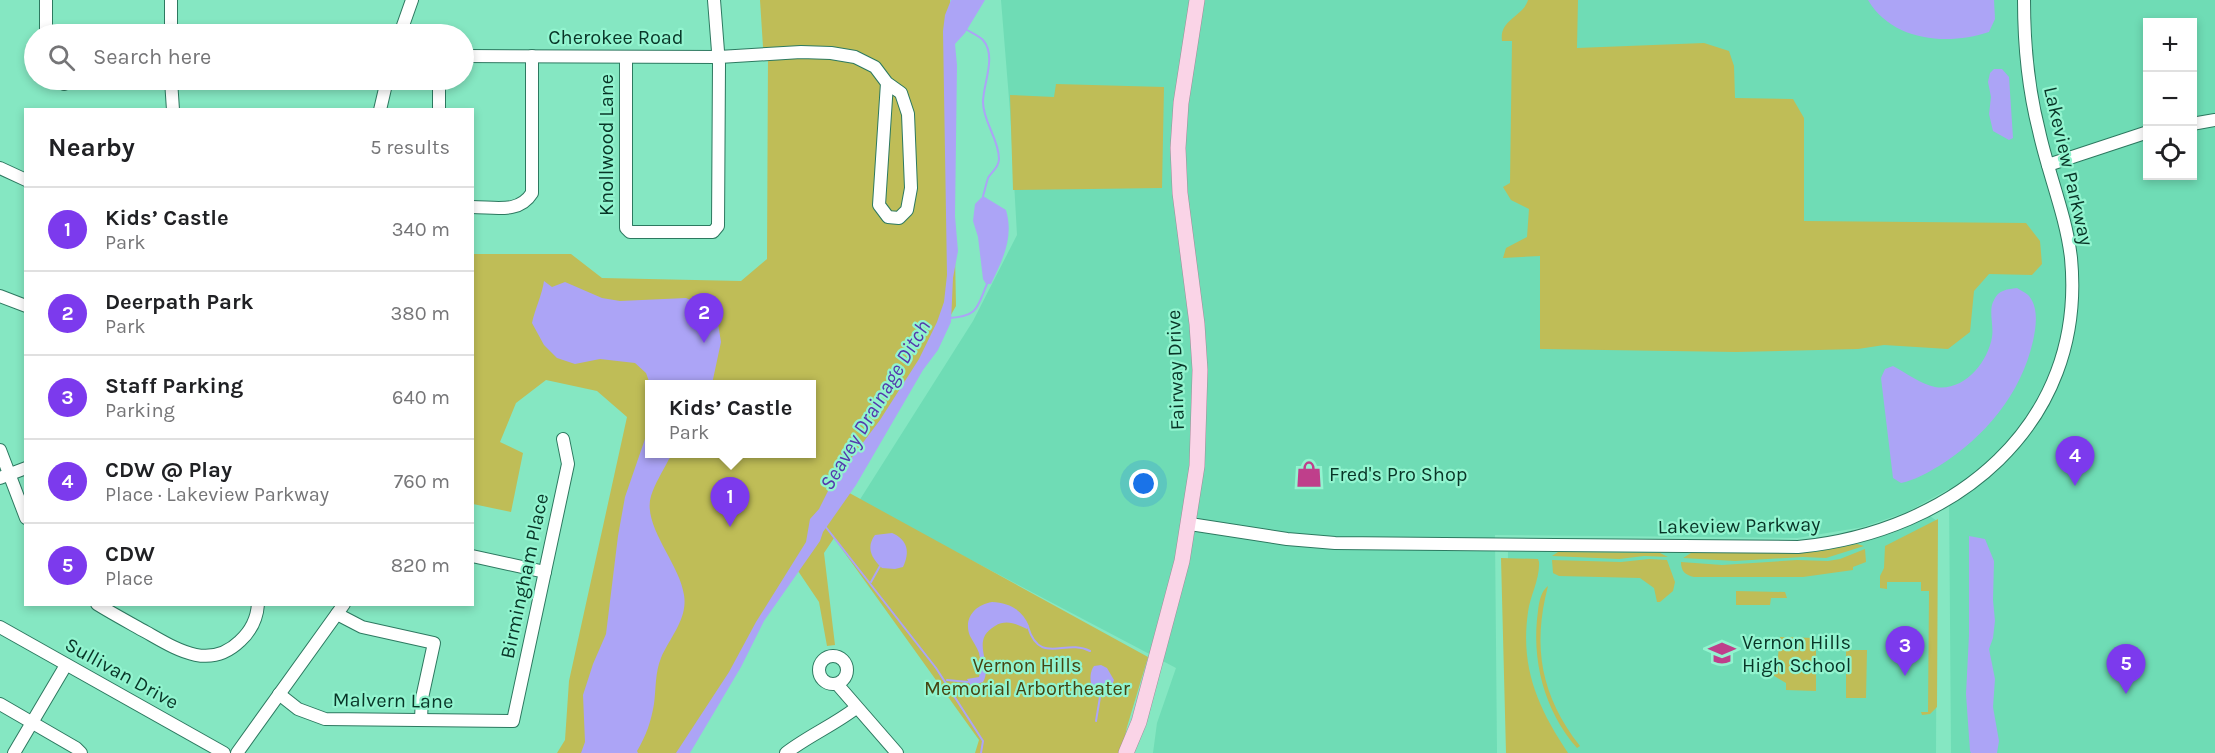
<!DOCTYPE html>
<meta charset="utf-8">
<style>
body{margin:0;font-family:Karla,sans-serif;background:#f2f2f2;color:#202124}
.controls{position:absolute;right:18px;top:18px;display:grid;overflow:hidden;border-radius:0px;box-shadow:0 3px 9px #0003}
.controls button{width:54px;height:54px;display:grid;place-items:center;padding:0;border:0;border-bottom:2px solid #e0e0e0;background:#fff;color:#202124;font:30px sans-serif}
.you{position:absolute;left:1144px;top:484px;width:21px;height:21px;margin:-15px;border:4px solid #fff;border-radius:50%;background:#1a73e8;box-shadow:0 0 0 9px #1a73e833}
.badge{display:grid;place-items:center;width:39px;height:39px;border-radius:50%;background:#7c3aed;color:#fff;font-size:20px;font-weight:700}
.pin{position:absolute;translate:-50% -50px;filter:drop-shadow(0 2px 3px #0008)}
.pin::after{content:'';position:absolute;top:32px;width:21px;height:18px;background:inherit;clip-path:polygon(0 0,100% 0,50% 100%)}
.popup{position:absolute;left:645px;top:380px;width:171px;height:78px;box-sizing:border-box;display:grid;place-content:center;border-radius:0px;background:#fff;filter:drop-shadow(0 2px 4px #0005);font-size:20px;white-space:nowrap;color:#757577}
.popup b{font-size:22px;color:#202124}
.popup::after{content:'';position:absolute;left:50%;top:100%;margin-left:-12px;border:12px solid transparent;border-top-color:#fff}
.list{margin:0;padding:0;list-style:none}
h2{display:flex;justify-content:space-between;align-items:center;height:78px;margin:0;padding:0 24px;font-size:26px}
h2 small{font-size:20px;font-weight:400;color:#757577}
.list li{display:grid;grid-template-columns:39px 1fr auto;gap:18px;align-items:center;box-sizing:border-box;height:84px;padding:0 24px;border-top:2px solid #e0e0e0}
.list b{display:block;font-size:22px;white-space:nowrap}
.list p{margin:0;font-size:20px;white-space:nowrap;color:#757577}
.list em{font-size:20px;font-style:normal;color:#757577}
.icon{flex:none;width:33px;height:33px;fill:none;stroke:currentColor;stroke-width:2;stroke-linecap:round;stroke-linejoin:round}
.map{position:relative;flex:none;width:2215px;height:753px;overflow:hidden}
.search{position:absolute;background:#fff;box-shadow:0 3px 9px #0003;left:24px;top:24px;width:450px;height:66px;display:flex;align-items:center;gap:15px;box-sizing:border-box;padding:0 21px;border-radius:33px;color:#757577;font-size:22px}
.panel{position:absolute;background:#fff;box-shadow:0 3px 9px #0003;left:24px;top:108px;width:450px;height:498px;border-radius:0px}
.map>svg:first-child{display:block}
.built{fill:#6fdcb5;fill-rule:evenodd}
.green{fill:#bfbd57;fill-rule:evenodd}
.water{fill:#aca4f6}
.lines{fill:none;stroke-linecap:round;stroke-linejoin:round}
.stream{stroke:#aca4f6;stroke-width:2}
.minor-casing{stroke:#2d7960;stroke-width:14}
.major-casing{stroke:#a38a99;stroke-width:16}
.minor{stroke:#fff;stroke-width:12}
.major{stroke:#fad4e7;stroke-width:15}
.labels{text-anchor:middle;stroke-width:4.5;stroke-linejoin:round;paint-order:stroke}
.street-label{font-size:20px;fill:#083527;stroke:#92f4cf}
.poi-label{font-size:20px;fill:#083527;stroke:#92f4cf;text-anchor:start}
.park-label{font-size:20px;fill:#454411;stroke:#92f4cf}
.water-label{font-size:21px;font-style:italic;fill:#5439ad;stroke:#92f4cf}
</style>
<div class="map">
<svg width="2215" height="753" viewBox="0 0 2215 753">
<rect width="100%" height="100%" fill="#85e7c2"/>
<!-- built -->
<g class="built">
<path d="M 1001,0 L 2215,0 L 2215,753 L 1951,753 L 1949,489 L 1907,512 L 1863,527 L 1797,538 L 1495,535 L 1497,753 L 1153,753 L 1157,723 L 1176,668 L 859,501 L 973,321 L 1017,235 L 1010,111 ZM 2148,22 L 2192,22 L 2192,176 L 2148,176 Z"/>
<path d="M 1930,516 L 1937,521 L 1936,753 L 1506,753 L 1508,552 L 1804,553 L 1856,544 L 1895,532 Z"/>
</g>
<!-- green -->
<g class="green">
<path d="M 760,0 L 950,0 L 956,306 L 898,408 L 844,490 L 1148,657 L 1127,727 L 1121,753 L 975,753 L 979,740 L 834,538 L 824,553 L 835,645 L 827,646 L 819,602 L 796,568 L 681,753 L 557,753 L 565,740 L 569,681 L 627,417 L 597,391 L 546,380 L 516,403 L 500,442 L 523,453 L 511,512 L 473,504 L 473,254 L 571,254 L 602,278 L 741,281 L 767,259 L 768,56 L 763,47 ZM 649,384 L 811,384 L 811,454 L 649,454 Z"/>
<path d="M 1528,0 L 1578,0 L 1577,48 L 1704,43 L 1729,51 L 1734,66 L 1735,98 L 1793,99 L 1804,118 L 1804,221 L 2026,223 L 2040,241 L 2042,264 L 2032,275 L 1989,274 L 1974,291 L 1970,332 L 1948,349 L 1884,345 L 1858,349 L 1736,352 L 1540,349 L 1540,256 L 1503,258 L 1506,248 L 1527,237 L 1529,209 L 1511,200 L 1503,187 L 1510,183 L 1512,41 L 1502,41 C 1499,19 1523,17 1528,0 Z"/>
<path d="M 1056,84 L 1164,87 L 1162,188 L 1013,190 L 1010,95 L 1054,97 Z"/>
<path d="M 1938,519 L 1937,707 L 1930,714 L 1922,715 L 1921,712 L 1928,712 L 1929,591 L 1921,591 L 1921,582 L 1887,582 L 1887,589 L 1880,588 L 1880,576 L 1884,568 L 1885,546 Z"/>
<path d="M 1857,544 L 1864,546 L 1826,558 L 1803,557 L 1735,561 L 1683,558 L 1691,553 L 1815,552 Z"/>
<path d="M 1865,549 L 1866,562 L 1853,567 L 1853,570 L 1803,577 L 1694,577 C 1685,575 1681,571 1681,562 L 1722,565 L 1797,560 L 1828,561 L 1840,559 Z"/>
<path d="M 1558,552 L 1660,553 L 1668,557 L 1644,556 L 1619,559 L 1552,556 Z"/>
<path d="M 1501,558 L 1538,559 L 1539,562 C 1540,579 1530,596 1528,612 C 1520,668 1538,708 1568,753 L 1506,753 Z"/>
<path d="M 1649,559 L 1667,560 L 1675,582 L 1673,591 L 1660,602 L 1657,602 L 1654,588 L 1640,578 L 1559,576 L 1553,573 L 1552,560 L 1621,562 Z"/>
<path d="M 1548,586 C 1532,647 1541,696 1580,746 L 1577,748 C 1544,711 1531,659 1538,611 C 1539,602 1541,591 1548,586 Z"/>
<path d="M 1736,591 L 1785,592 L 1787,598 L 1771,598 L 1770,605 L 1736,605 Z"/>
<path d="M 1780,637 L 1816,638 L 1816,691 L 1786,690 L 1786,683 L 1771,674 L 1778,656 Z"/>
<path d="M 1846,650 L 1867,650 L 1866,698 L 1846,698 Z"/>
</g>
<!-- water -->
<g class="water">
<path d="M 951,0 L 985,0 L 965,33 L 955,44 L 957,65 L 955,216 L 958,251 L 953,278 L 951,322 L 938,350 L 923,370 L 856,485 L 823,532 L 820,541 L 764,621 L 741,667 L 690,753 L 676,753 L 729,672 L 756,622 L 806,542 L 810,519 L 819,509 L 831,485 L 880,420 L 919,359 L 937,322 L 944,302 L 947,275 L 943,31 L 945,15 Z"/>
<path d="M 1868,0 L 1994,0 L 1995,19 L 1989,32 C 1947,46 1892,41 1868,0 Z"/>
<path d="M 1994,69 L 2002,69 L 2009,77 L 2013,138 L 2009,140 L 1993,131 L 1989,114 L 1991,97 L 1988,82 L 1990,73 Z"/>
<path d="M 983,196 L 1006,210 C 1014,237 1003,259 991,284 L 986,284 L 983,279 L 978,237 L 973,221 L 975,204 Z"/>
<path d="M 544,281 L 552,287 L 565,282 L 602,298 L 620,301 L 686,298 L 714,310 L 717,317 L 721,342 L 712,384 L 650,384 L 646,373 L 635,363 L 600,359 L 575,364 L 557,358 L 544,345 L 532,323 C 535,309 542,295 544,281 Z"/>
<path d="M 2017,288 C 2021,291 2027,293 2029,296 C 2039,308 2036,327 2033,341 C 2021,394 1985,437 1939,466 C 1927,473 1915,480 1901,483 L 1893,478 L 1881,378 L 1885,369 L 1893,366 C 1906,373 1921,384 1935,387 C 1964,392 1988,362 1992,337 C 1994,325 1988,310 1994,300 C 1998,290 2008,289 2017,288 Z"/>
<path d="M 649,415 L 649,454 L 673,454 L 669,459 C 663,471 655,483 651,496 C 642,526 680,564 684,595 C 688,619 670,637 661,658 C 655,672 656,690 654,704 C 651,722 646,736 637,751 L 638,753 L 581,753 L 585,742 L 583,695 L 593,664 L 606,634 L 618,536 L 625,497 L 646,436 Z"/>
<path d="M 892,533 C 908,540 910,552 903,567 L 895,569 L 882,568 C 871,558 866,547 875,535 Z"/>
<path d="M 1969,536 L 1985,539 L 1994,561 L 1993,600 L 1995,621 L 1993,638 L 1989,649 L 1995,679 L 1993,707 L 1999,741 L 1997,753 L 1971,753 L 1970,751 L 1966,694 L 1969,635 Z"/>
<path d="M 992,602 C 1009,603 1022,609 1029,626 L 1027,629 C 1017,624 1006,619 995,626 C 969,641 994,663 983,682 L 971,686 L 967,679 L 979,677 C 981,669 981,661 979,653 C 977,647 973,642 970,636 C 963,618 975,605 992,602 Z"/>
<path d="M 1101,665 L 1107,668 L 1114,680 L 1108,696 C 1092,700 1086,677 1094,666 Z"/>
</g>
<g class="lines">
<!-- stream -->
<g class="stream">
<path d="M 967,30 C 972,33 979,36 983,40 C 997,56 983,84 983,102 C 983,122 999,139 999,159 C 999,168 991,172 988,178 C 986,184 985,190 983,196"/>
<path d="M 950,318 C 979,316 977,307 987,284"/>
<path d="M 825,526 L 936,668 L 983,741 L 981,753"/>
<path d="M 871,582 L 880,566"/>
<path d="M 1028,627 C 1040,666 1065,638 1090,651"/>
<path d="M 947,680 L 968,682"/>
<path d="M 1096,721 L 1100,697"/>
</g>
<defs>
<g id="minor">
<path d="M 46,0 L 46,34"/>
<path d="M 171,34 L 171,0"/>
<path d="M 400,34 L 412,0"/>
<path d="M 464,56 L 719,57 L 801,52 L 831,53 L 855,57 L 875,67 L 887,83 L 879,205 L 888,217 L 899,218 L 907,210 L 911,188 L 908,114 L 901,93 L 887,83"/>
<path d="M 626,57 L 626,228 L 630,232 L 713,232 L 718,226 L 719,64 L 714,0"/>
<path d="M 57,80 L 64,84"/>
<path d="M 171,80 L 173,110"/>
<path d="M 380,110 L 387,80"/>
<path d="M 439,110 L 439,80"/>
<path d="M 2192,124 L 2215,120"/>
<path d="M 2048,165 L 2148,132"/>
<path d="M 0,168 L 26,180"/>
<path d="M 472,207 C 495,207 519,214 532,193 L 532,56"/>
<path d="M 0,296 L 26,306"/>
<path d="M 0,450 L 26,518"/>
<path d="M 0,478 L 26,468"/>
<path d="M 1190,524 L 1287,539 L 1335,543 L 1798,547 C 1953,532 2087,426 2071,258 C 2066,215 2048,173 2039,131 C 2028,88 2024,44 2024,0"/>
<path d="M 472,556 L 545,572"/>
<path d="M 97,604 C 113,614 130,623 146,632 C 176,649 209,671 240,641 C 251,631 257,619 258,604"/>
<path d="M 337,614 L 362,627 L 434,643 L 422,698 L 421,719"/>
<path d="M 0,627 L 224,753"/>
<circle cx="833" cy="670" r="14"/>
<path d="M 837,684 L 897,753"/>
<path d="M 279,694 L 298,709 L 325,719 L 513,721 L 568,464 L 563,439"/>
<path d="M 0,704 L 76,748 L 81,753"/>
<path d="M 14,753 L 66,665"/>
<path d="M 237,753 L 344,604"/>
<path d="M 786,753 C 808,736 834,725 856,708"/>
</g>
<path id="major" d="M 1126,753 L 1139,722 L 1182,561 L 1197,466 L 1200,370 L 1197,324 L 1180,193 L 1178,148 L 1181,103 L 1197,0"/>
</defs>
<!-- minor casing -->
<use href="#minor" class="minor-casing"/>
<!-- major casing -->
<use href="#major" class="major-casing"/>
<!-- minor -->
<use href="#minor" class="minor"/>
<!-- major -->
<use href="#major" class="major"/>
</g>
<!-- icons -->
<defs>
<symbol id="shop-bare" viewBox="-9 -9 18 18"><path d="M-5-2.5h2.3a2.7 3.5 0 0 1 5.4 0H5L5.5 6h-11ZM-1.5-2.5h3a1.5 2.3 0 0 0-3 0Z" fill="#bf3f8b" stroke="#92f4cf" stroke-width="2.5" paint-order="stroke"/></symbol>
<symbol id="school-bare" viewBox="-9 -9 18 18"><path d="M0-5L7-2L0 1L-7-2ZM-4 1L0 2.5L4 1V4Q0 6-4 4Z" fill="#bf3f8b" stroke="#92f4cf" stroke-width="2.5" paint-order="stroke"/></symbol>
</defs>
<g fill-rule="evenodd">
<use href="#shop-bare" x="1290" y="455" width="38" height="38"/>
<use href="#school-bare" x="1703" y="634" width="38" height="38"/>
</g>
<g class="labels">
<!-- street labels -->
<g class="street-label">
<text x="616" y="44">Cherokee Road</text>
<text transform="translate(606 145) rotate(-90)" y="7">Knollwood Lane</text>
<text transform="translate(2069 166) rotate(77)" y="7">Lakeview Parkway</text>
<text transform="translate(1175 370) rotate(-92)" y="7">Fairway Drive</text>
<text transform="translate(1739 525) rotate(-1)" y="7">Lakeview Parkway</text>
<text transform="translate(524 576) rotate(-78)" y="7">Birmingham Place</text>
<text transform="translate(122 673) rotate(29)" y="7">Sullivan Drive</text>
<text transform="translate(393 700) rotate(1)" y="7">Malvern Lane</text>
</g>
<!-- poi labels -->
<g class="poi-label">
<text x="1329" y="481">Fred's Pro Shop</text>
<text x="1742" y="649">Vernon Hills<tspan x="1742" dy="23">High School</tspan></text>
</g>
<!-- park labels -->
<g class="park-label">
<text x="1027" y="672">Vernon Hills<tspan x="1027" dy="23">Memorial Arbortheater</tspan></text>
</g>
<!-- water labels -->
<g class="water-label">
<text transform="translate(875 405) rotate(-59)" y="7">Seavey Drainage Ditch</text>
</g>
</g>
</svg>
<div class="controls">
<button>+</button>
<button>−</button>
<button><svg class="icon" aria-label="locate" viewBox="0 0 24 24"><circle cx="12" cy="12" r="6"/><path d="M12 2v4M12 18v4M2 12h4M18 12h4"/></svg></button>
</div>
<div class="you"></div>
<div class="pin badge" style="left:730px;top:527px">1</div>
<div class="popup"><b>Kids’ Castle</b>Park</div>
<div class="pin badge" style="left:704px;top:343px">2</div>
<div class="pin badge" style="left:1905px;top:676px">3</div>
<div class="pin badge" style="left:2075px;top:486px">4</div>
<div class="pin badge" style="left:2126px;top:694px">5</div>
<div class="search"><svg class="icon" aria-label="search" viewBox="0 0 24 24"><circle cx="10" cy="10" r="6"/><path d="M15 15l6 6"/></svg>Search here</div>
<section class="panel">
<h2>Nearby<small>5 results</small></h2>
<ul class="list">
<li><span class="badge">1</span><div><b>Kids’ Castle</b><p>Park</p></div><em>340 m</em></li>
<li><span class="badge">2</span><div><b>Deerpath Park</b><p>Park</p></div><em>380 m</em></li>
<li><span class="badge">3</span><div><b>Staff Parking</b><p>Parking</p></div><em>640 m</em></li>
<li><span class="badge">4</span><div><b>CDW @ Play</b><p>Place · Lakeview Parkway</p></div><em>760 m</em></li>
<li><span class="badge">5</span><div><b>CDW</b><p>Place</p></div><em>820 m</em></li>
</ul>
</section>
</div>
